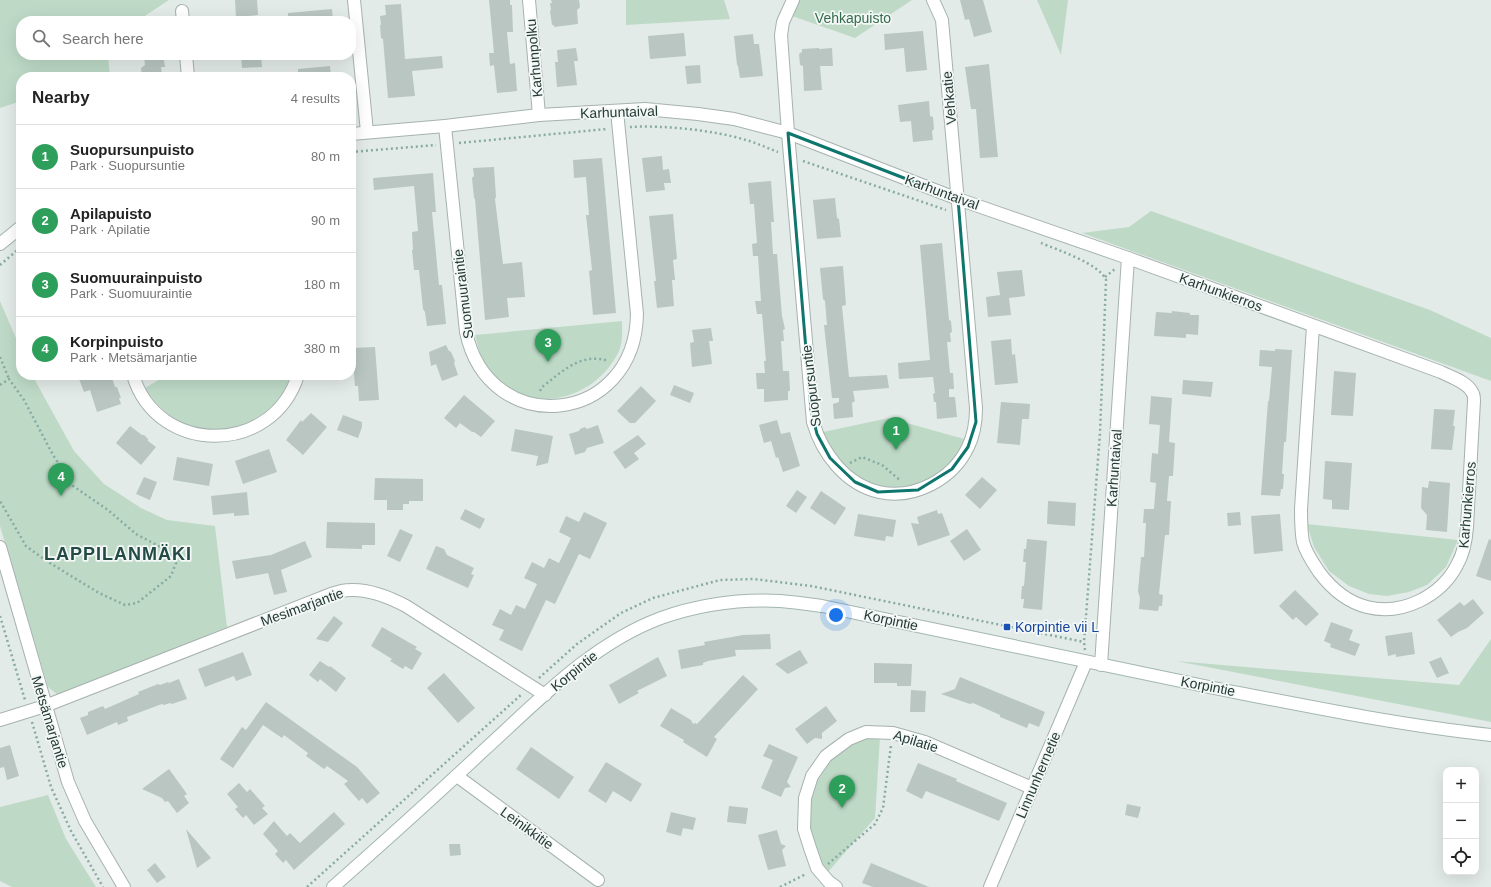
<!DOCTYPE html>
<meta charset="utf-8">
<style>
body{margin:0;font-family:Helvetica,sans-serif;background:#f6f6f6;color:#222}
.controls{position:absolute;right:12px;bottom:12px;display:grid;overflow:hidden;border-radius:8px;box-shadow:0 4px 16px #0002}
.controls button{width:36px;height:36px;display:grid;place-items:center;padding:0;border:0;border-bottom:1px solid #e0e0e0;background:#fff;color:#222;font:20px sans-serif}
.you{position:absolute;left:836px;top:615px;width:14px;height:14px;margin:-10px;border:3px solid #fff;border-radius:50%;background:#1a73e8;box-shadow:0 0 0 6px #1a73e833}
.badge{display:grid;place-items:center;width:26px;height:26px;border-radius:50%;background:#1a73e8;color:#fff;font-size:13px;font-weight:700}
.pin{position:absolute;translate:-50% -33px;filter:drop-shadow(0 1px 2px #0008)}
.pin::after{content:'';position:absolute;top:21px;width:14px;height:12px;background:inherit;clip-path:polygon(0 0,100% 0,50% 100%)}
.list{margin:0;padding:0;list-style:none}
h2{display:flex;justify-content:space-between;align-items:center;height:52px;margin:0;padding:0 16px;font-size:17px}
h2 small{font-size:13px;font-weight:400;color:#767676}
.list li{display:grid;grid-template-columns:26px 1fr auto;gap:12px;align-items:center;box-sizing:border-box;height:64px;padding:0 16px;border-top:1px solid #e0e0e0}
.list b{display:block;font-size:15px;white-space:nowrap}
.list p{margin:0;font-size:13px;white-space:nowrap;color:#767676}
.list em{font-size:13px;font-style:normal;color:#767676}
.icon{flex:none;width:22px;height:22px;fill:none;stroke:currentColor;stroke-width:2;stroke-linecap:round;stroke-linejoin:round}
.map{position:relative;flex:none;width:1491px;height:887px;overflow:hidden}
.search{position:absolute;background:#fff;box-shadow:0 4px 16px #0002;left:16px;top:16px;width:340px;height:44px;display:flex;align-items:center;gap:10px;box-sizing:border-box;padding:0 14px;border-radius:16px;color:#767676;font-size:15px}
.panel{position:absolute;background:#fff;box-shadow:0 4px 16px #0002;left:16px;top:72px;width:340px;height:308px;border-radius:16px}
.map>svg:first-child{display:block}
.green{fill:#bedac7}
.building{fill:#b9c6c1}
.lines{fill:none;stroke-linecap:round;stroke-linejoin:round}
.street-casing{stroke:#a6b2af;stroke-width:14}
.secondary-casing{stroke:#a3b6b0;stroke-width:14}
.path{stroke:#87aba2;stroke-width:2.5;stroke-dasharray:2 3;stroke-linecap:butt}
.street{stroke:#fff;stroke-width:12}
.secondary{stroke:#fff;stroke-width:12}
.marked{fill:none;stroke:#0f766e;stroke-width:3;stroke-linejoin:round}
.transit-dot{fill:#1a4fb4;stroke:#f3f8f6;stroke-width:1.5}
.labels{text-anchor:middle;stroke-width:3.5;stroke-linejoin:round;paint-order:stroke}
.park-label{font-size:14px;fill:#336d4c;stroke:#f3f8f6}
.street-label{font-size:14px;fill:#253a36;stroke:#f3f8f6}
.transit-label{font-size:14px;fill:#164399;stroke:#f3f8f6;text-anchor:start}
.district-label{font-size:18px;font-weight:bold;letter-spacing:1px;fill:#234a43;stroke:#f3f8f6}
</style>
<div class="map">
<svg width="1491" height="887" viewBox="0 0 1491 887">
<rect width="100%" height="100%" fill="#e3ebe8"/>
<!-- green -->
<g class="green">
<path d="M 0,0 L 169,0 L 137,21 L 21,21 L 21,55 L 108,55 L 110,77 L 21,77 L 21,101 L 0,108 Z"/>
<path d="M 626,0 L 724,0 L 730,19 L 626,25 Z"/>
<path d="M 800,0 L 912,0 L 855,38 L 792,16 Z"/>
<path d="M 1037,0 L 1068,0 L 1061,55 Z"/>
<path d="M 1151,211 L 1430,310 L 1491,338 L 1491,381 L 1082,233 L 1129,227 Z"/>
<path d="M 0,301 L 21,350 L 21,375 L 32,375 L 74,451 L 104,484 L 141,508 L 167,520 L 215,526 L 227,627 L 58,695 L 48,687 L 0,526 Z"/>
<path d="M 622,321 C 622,329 623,343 619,351 C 595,402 524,419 488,369 C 481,359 478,347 475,335 Z"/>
<path d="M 167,375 L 290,375 C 285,393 277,403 262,414 C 220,443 171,430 145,388 Z"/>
<path d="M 889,418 L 964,439 C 948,482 898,500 858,477 C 841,467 831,449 823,432 Z"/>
<path d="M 1307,524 L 1458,540 L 1446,567 L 1427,585 L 1409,592 L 1387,596 L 1369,594 L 1349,586 L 1329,571 L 1314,547 Z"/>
<path d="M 1491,639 L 1491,722 L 1176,661 L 1459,685 Z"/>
<path d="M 867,737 L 880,737 L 875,818 L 827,873 L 819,863 L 810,833 L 808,797 L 815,777 L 828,759 L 850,743 Z"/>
<path d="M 48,795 L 66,839 L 96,887 L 12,887 L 0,881 L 0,807 Z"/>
</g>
<!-- building -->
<g class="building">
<path d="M 235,0 L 257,0 L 258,15 L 236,17 Z"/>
<path d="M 489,0 L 510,0 L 510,5 L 512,5 L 513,32 L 507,32 L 510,64 L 515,63 L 517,91 L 497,93 L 494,65 L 490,66 L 489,53 L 494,53 Z"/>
<path d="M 551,0 L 579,0 L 580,7 L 577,10 L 578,24 L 554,27 L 554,25 L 552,25 L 550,11 L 551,10 L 550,3 L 552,3 Z"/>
<path d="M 960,0 L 983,0 L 992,32 L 974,37 L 969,19 L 965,20 Z"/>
<path d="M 401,4 L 405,59 L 442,56 L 443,68 L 412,71 L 415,96 L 388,98 L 383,39 L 381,38 L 380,25 L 381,25 L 380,16 L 386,15 L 385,5 Z"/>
<path d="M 332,9 L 333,21 L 288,21 L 288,13 Z"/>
<path d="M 923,31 L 927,70 L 906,72 L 904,48 L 885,50 L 884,34 Z"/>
<path d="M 684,33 L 686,56 L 650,59 L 648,36 Z"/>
<path d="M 753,34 L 754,44 L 759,44 L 763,76 L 740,78 L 738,66 L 737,65 L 734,36 Z"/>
<path d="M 576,48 L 578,61 L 574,61 L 577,85 L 557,87 L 555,62 L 558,62 L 557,50 Z"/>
<path d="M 819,48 L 819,49 L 832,48 L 833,66 L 820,66 L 822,90 L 804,91 L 803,66 L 800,65 L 799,54 L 802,52 L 802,49 Z"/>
<path d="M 144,55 L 163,55 L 165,67 L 161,67 L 162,75 L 142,77 L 141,68 L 145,65 Z"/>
<path d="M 241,55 L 261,55 L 262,67 L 242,68 Z"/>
<path d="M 989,64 L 998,157 L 980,158 L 976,109 L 971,109 L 965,67 Z"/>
<path d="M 700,65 L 701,83 L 687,84 L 685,66 Z"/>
<path d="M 330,66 L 331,77 L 298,77 L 298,69 Z"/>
<path d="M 929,101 L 930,116 L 933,117 L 934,129 L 932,131 L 933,140 L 913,142 L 911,121 L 900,122 L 898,105 Z"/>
<path d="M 662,156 L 663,170 L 669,169 L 671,183 L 664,183 L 665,190 L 646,192 L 642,158 Z"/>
<path d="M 602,158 L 616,313 L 593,315 L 589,271 L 592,270 L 586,215 L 589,215 L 586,177 L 574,178 L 573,160 Z"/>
<path d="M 494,167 L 496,197 L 495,199 L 503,264 L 522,262 L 525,297 L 507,298 L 509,317 L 485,320 L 475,199 L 474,198 L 472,178 L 474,176 L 473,168 Z"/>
<path d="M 433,173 L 436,212 L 432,212 L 439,285 L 442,285 L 446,324 L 427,326 L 425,312 L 423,309 L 419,270 L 414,270 L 412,250 L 413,250 L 412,232 L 418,231 L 414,186 L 374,190 L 373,178 Z"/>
<path d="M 771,181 L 774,222 L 771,222 L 773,254 L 777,254 L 782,316 L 785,329 L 783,330 L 784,341 L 781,341 L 783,371 L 789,371 L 790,391 L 788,391 L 788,400 L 764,402 L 764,389 L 757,389 L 756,373 L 765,373 L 764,361 L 766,361 L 762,314 L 757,314 L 755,301 L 761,301 L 758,256 L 753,256 L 752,244 L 757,243 L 754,204 L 750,204 L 748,183 Z"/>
<path d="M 835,198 L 837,218 L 839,219 L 841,237 L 817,239 L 813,200 Z"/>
<path d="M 673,214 L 677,259 L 673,260 L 675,280 L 672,280 L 674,306 L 657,308 L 654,281 L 656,281 L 649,216 Z"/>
<path d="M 942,243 L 949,320 L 951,321 L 952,332 L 950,333 L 951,342 L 947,342 L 950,373 L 953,373 L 954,389 L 949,389 L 949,397 L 955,397 L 957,417 L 937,419 L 936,402 L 934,402 L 933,394 L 935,393 L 933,377 L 899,379 L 898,363 L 930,360 L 920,245 Z"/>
<path d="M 843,266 L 846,305 L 842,306 L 849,377 L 887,375 L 889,388 L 853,391 L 855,401 L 852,403 L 853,417 L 834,419 L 833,404 L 839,402 L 839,398 L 832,398 L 824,325 L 827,325 L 825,301 L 823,299 L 820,268 Z"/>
<path d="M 1022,270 L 1025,296 L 1009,298 L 1011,315 L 988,317 L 986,297 L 1000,295 L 997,272 Z"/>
<path d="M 1172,311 L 1190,313 L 1190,315 L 1199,315 L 1198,335 L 1186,334 L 1186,338 L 1154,336 L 1156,312 L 1172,313 Z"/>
<path d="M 711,328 L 713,341 L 709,341 L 712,364 L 692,367 L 690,343 L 694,342 L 692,330 Z"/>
<path d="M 1011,339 L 1012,355 L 1015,354 L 1018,383 L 995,385 L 991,341 Z"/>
<path d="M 446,345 L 449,351 L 451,352 L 455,361 L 454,363 L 458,375 L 442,381 L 436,364 L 431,366 L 429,352 Z"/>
<path d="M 375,347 L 379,400 L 359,401 L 358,386 L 355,386 L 352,348 Z"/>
<path d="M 1275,349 L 1292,350 L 1286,442 L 1284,442 L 1282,474 L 1284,474 L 1283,489 L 1281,489 L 1280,496 L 1261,495 L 1268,401 L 1269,401 L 1272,367 L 1259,366 L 1260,350 L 1275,351 Z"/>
<path d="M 1334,371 L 1356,373 L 1353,416 L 1331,415 Z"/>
<path d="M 92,375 L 111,375 L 115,387 L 117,387 L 121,398 L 119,398 L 121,404 L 97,412 L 90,390 L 84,392 L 79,379 Z"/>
<path d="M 1183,380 L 1213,382 L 1211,397 L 1182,394 Z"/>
<path d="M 674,385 L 694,393 L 690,403 L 670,395 Z"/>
<path d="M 641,386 L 656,401 L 635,423 L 630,423 L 617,411 Z"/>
<path d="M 464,395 L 495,421 L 481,437 L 474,432 L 472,432 L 460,423 L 456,428 L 444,418 Z"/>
<path d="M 1151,396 L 1172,398 L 1169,442 L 1175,443 L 1173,476 L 1169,476 L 1167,501 L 1171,501 L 1169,535 L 1165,535 L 1159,594 L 1163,595 L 1162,606 L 1159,606 L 1158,611 L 1139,609 L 1140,598 L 1138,591 L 1141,557 L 1144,557 L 1146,523 L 1143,523 L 1144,509 L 1154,509 L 1156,483 L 1150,482 L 1152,453 L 1158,454 L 1160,425 L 1149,424 Z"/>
<path d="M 1001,402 L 1030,404 L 1029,419 L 1022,419 L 1020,445 L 997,443 Z"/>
<path d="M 1434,409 L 1455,410 L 1453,426 L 1455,426 L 1452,450 L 1431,449 Z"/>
<path d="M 311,413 L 327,427 L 303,455 L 286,440 L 301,420 L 302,422 Z"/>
<path d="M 343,415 L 362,422 L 362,427 L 358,438 L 337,430 Z"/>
<path d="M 777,420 L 781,434 L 790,432 L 800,466 L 783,472 L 778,457 L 776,458 L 771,441 L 764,443 L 759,425 Z"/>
<path d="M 598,425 L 604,443 L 587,448 L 585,452 L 575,455 L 569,434 L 579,431 L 580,429 L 585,427 L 587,429 Z"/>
<path d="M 130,426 L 142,435 L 144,435 L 148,439 L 148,441 L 156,447 L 141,465 L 116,443 Z"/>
<path d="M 515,429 L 553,436 L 548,463 L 536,466 L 538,456 L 511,451 Z"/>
<path d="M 638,435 L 646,444 L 634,453 L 639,459 L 625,469 L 613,452 Z"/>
<path d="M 269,449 L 277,472 L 243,484 L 235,461 Z"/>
<path d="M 177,457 L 213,464 L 209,486 L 173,480 Z"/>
<path d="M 1325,461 L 1352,463 L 1349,510 L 1332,509 L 1332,500 L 1323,499 Z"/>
<path d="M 144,477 L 157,482 L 150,500 L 136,494 Z"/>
<path d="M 982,477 L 997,490 L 980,509 L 965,495 Z"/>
<path d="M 375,478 L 423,479 L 423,501 L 409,501 L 409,504 L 403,504 L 403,510 L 387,510 L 387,500 L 374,500 Z"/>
<path d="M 1429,481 L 1450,483 L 1447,532 L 1426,530 L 1427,515 L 1421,508 L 1422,487 L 1428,488 Z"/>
<path d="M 797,490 L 807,497 L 796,513 L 786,506 Z"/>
<path d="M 821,491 L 846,508 L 835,525 L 810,508 Z"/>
<path d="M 247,492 L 249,515 L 234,516 L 234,513 L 213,515 L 211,496 Z"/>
<path d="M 1048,501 L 1076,503 L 1075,526 L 1047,524 Z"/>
<path d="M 465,509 L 485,519 L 480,529 L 460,519 Z"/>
<path d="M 937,510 L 938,514 L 942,513 L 950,535 L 918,546 L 911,523 L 919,524 L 917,517 Z"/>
<path d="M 584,512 L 607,523 L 590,559 L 579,554 L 555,604 L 546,600 L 522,651 L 499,640 L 504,630 L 492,625 L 500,609 L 511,615 L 516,605 L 525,609 L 537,584 L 524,578 L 532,562 L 544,568 L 549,558 L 559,563 L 571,538 L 559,532 L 566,516 L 579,522 Z"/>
<path d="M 1240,512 L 1241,525 L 1228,526 L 1227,513 Z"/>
<path d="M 858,514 L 896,520 L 893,537 L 886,536 L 885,541 L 854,536 Z"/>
<path d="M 1280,514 L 1283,551 L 1254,554 L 1251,516 Z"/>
<path d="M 327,522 L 375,523 L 375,545 L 362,545 L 362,549 L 326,548 Z"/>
<path d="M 400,529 L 413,535 L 400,562 L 387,556 Z"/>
<path d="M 967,529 L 981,550 L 964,561 L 950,541 Z"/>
<path d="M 1027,539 L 1047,541 L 1042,610 L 1023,608 L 1024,599 L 1021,599 L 1022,586 L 1024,586 L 1026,562 L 1023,562 L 1024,549 L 1026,549 Z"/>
<path d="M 1489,539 L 1491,540 L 1491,581 L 1476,576 Z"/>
<path d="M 305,541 L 312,557 L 281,570 L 287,592 L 274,595 L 268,573 L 236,579 L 232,561 L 271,555 Z"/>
<path d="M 436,546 L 444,549 L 447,555 L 474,568 L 471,574 L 474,575 L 468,588 L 426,569 Z"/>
<path d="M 1295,590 L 1319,614 L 1306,626 L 1296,617 L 1293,620 L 1279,606 Z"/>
<path d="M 1473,599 L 1484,613 L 1467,628 L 1458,632 L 1451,637 L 1437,620 L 1460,602 L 1464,606 Z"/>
<path d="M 334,616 L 343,623 L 328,642 L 316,639 Z"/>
<path d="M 1331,622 L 1353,630 L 1349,640 L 1360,644 L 1355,656 L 1330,647 L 1331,644 L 1324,641 Z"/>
<path d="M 382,627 L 417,647 L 415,649 L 422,653 L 412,670 L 405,666 L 403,669 L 390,661 L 392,659 L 371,646 Z"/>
<path d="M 1412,632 L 1415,654 L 1396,657 L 1396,654 L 1388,656 L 1385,636 Z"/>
<path d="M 770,634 L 771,649 L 735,650 L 736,656 L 708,661 L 703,663 L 703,665 L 681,669 L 678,650 L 705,645 L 704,642 L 743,635 Z"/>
<path d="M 800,650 L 808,663 L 788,674 L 775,664 Z"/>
<path d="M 243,652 L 252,675 L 236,681 L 234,676 L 205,687 L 198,669 Z"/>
<path d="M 658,657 L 667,676 L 637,691 L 639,693 L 619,704 L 609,685 Z"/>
<path d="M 1441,657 L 1449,673 L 1437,678 L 1429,662 Z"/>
<path d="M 320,661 L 329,667 L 330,666 L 346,678 L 336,692 L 320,679 L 318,682 L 309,675 Z"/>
<path d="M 874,663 L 912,664 L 911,686 L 897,686 L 897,683 L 874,683 Z"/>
<path d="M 444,673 L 475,708 L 458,723 L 427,688 Z"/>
<path d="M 743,675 L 758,689 L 714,737 L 717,739 L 707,757 L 683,742 L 684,740 L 660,726 L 671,708 L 691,720 L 693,724 L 695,723 L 697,724 Z"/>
<path d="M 960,677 L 1045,712 L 1039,727 L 1029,723 L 1027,728 L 1000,717 L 1000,715 L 973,703 L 970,704 L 941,694 L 955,689 Z"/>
<path d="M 179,679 L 187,699 L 172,704 L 170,703 L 164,705 L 162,704 L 127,717 L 128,721 L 118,725 L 117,722 L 87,735 L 80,718 L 88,715 L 88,712 L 103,706 L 105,709 L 139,694 L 138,692 L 158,684 L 160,685 L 168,682 L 169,683 Z"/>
<path d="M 911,690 L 926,691 L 925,712 L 910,712 Z"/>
<path d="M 266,702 L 357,767 L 380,793 L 367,804 L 362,798 L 359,801 L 344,784 L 348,781 L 327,766 L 324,769 L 306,756 L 308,753 L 284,735 L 282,738 L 263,725 L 233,768 L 220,759 L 242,727 L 246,730 Z"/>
<path d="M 826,706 L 837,721 L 822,733 L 822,739 L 815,738 L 807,744 L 795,729 Z"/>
<path d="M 769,744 L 798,757 L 787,782 L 791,787 L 785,788 L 781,797 L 761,788 L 773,760 L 763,756 Z"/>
<path d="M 10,745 L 19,776 L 7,780 L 4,767 L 0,768 L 0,748 Z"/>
<path d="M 531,747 L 574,777 L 559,799 L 516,769 Z"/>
<path d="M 606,762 L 642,784 L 631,802 L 613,791 L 606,803 L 588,791 Z"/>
<path d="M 918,763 L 957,779 L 956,781 L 1007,803 L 999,821 L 926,791 L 922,799 L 906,791 Z"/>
<path d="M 169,769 L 187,794 L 184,796 L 189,803 L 177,813 L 168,801 L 165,802 L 162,798 L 142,789 Z"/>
<path d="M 239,783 L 247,792 L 250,789 L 265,806 L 262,808 L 268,814 L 254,825 L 246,815 L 243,818 L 235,809 L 238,807 L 227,794 Z"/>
<path d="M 1127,804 L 1141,807 L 1138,818 L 1125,815 Z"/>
<path d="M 729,806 L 748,808 L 746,824 L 727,822 Z"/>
<path d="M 334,812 L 345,824 L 294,870 L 286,860 L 283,863 L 275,854 L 278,851 L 263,834 L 274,821 L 287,836 L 290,833 L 300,843 Z"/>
<path d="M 671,812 L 696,818 L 693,830 L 683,828 L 681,836 L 666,832 Z"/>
<path d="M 186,829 L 211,858 L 197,868 Z"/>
<path d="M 777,830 L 781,844 L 786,846 L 782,850 L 786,866 L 768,870 L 758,835 Z"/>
<path d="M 449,844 L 460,844 L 461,855 L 450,856 Z"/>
<path d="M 155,863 L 166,877 L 157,883 L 147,870 Z"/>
<path d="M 871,863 L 929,887 L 873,887 L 862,883 Z"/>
</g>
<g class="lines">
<defs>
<g id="street">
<path d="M 354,0 L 367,132"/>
<path d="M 529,0 L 539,115"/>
<path d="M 793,0 L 783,22 L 781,35 L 788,133 L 813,422 C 822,453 845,484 879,492 C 914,500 953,479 968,447 C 974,435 976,422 976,408 L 942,20 L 933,0"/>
<path d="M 182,11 L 183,21"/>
<path d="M 186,55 L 188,77"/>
<path d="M 445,126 L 466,332 C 489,440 635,426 637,314 L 617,111"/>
<path d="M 351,134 L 445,126 L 539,115 L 645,109 L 698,114 L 734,119 L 788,133 L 958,199 L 1128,258 L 1101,665"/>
<path d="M 0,244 L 21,227"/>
<path d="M 1128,258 L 1441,372 C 1451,377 1467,382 1472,392 C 1474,394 1474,399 1474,401 L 1467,527 C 1466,541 1464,553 1457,565 C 1441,596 1402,616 1367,607 C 1347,602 1331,588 1319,572 C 1313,563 1306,553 1303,542 C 1301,531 1301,520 1301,509 L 1313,326"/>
<path d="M 133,375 C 157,456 273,456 298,375"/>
<path d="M 0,547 L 68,782 L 85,821 L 124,887"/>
<path d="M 0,720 L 45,706 L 331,594 C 337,592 344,590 350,590 C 370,589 389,597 406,606 L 545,695"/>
<path d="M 457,776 L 598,880"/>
<path d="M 836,887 L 829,882 L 817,868 L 810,848 L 804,829 L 805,798 L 812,776 L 826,756 L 849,739 L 866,732 L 893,733 L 925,742 L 1032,788"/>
<path d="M 990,887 L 1086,662"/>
</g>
<path id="secondary" d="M 333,887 C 384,842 434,797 483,751 C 537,702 591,644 661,618 C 698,605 741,599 780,601 C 794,602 808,604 822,606 C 953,634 1084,661 1214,688 C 1306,706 1398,725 1491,735"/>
</defs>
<!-- street casing -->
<use href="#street" class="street-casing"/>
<!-- secondary casing -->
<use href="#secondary" class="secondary-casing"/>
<!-- path -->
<g class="path">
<path d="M 630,127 C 663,125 713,130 746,140 C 757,143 767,148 778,152"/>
<path d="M 459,143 L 607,129"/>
<path d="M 351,152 L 436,145"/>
<path d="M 803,161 L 946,210"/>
<path d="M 1041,243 C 1058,250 1100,264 1106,280 L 1100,433 L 1084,642 L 1085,650"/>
<path d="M 0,265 L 21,247"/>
<path d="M 1105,277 L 1115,269"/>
<path d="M 0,357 L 9,379"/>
<path d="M 0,385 L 9,379 L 24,400 L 53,455 L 73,486 L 108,510 L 136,534 L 168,551 L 176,563 L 171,576 L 137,603 L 125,605 L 99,593 L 45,560 L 26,546 L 0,501"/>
<path d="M 540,391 L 542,387 C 563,371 581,352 609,361"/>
<path d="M 850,463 L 862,457 L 882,465 L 901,481"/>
<path d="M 0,616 L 25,700"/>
<path d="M 539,678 L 577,644 L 621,613 L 653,598 L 720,580 L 754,579 L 811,586 L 1084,642"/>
<path d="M 32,722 L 51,787 L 71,831 L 103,887"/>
<path d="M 828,864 L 875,824 L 883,808 L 891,745"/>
<path d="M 307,887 L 522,694"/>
<path d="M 780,887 L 806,874"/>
</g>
<!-- street -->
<use href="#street" class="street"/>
<!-- secondary -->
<use href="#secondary" class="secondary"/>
</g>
<!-- marked area -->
<path class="marked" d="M 788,133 L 958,199 L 976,422 L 968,447 L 952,469 L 918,490 L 878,492 L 855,482 L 830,458 L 817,434 L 811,410 Z"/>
<!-- markers -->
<rect class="transit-dot" x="1003" y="623" width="8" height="8" rx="2"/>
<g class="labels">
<!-- park labels -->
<g class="park-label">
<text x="853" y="23">Vehkapuisto</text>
</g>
<!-- street labels -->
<g class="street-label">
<text transform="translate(534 58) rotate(-95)" y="5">Karhunpolku</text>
<text transform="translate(949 98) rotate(-95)" y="5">Vehkatie</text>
<text transform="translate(619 112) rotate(-2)" y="5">Karhuntaival</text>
<text transform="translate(942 192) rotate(20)" y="5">Karhuntaival</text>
<text transform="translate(1221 292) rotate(20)" y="5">Karhunkierros</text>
<text transform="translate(463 294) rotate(-97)" y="5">Suomuuraintie</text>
<text transform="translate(811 386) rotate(-97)" y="5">Suopursuntie</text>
<text transform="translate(1114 468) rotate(-86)" y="5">Karhuntaival</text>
<text transform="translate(1467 505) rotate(-85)" y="5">Karhunkierros</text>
<text transform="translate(302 607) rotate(-20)" y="5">Mesimarjantie</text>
<text transform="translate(891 620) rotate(12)" y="5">Korpintie</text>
<text transform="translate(574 671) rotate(-39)" y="5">Korpintie</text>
<text transform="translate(1208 686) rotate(11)" y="5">Korpintie</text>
<text transform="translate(50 722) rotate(73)" y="5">Metsämarjantie</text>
<text transform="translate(916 741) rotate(17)" y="5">Apilatie</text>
<text transform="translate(1038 775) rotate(-67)" y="5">Linnunhernetie</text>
<text transform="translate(527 828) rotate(36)" y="5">Leinikkitie</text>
</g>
<!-- transit labels -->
<g class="transit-label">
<text x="1015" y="632">Korpintie vii L</text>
</g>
<!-- district labels -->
<g class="district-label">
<text x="118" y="560">LAPPILANMÄKI</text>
</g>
</g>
</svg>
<div class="controls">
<button>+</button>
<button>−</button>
<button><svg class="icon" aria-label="locate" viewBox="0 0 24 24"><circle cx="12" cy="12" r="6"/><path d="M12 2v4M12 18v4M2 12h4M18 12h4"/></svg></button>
</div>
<div class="you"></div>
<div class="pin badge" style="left:896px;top:450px;background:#2e9e5b">1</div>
<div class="pin badge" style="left:842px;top:808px;background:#2e9e5b">2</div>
<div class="pin badge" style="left:548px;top:362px;background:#2e9e5b">3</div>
<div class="pin badge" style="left:61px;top:496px;background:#2e9e5b">4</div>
<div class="search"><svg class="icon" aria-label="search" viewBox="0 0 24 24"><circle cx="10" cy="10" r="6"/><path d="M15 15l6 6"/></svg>Search here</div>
<section class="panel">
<h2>Nearby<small>4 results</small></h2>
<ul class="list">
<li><span class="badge" style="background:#2e9e5b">1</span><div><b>Suopursunpuisto</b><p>Park · Suopursuntie</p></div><em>80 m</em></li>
<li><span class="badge" style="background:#2e9e5b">2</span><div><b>Apilapuisto</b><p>Park · Apilatie</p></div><em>90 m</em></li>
<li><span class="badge" style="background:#2e9e5b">3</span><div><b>Suomuurainpuisto</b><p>Park · Suomuuraintie</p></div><em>180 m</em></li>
<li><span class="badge" style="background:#2e9e5b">4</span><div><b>Korpinpuisto</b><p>Park · Metsämarjantie</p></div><em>380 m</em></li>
</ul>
</section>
</div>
